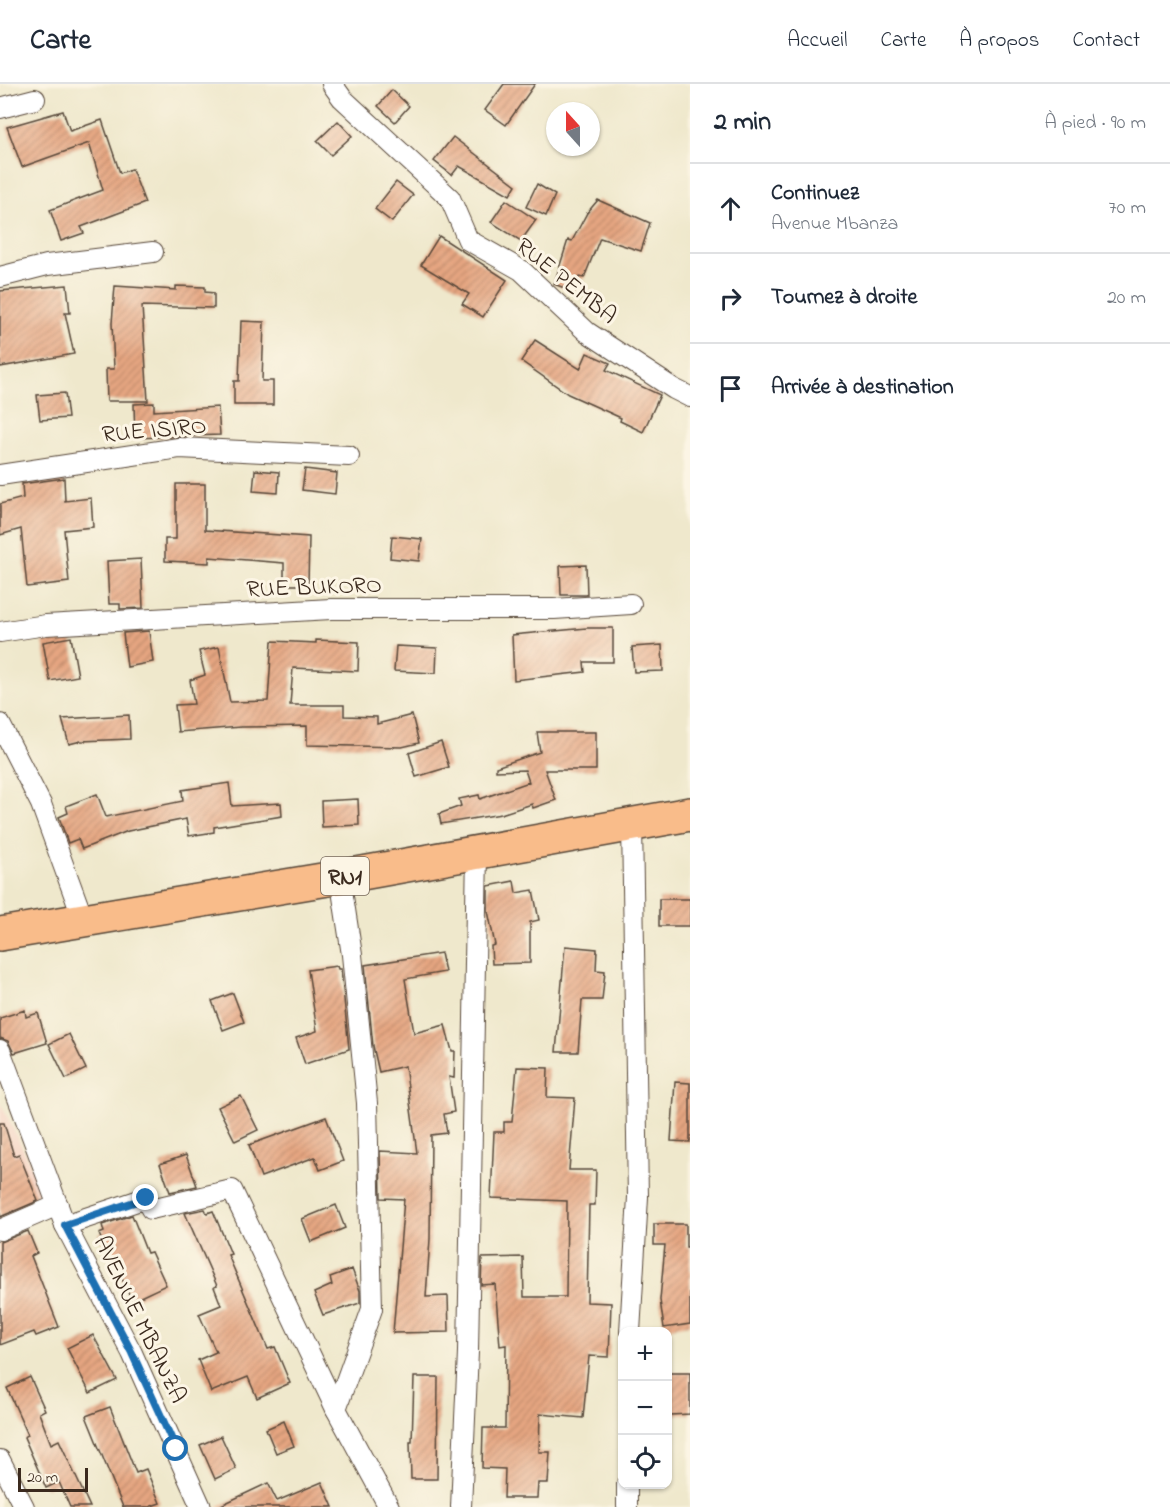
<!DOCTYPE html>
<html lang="fr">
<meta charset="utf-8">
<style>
body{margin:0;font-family:"Indie Flower",sans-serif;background:#f6f6f7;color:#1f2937}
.controls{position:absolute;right:18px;bottom:18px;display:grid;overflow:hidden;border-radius:12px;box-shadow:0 2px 4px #0004}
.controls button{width:54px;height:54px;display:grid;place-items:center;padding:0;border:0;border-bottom:2px solid #e0e1e3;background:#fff;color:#1f2937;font:30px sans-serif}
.compass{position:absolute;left:546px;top:18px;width:54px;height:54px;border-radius:50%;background:#fff;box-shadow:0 2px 4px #0004;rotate:339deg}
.scale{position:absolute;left:18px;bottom:15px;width:70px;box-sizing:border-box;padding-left:6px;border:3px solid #3b2a1e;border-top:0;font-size:16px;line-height:21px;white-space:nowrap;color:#3b2a1e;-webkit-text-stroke:4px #fcf5e5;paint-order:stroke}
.stop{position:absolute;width:18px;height:18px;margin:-14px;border:4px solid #1f6fb2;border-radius:50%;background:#fff}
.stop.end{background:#1f6fb2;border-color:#fff;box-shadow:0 2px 6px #0008}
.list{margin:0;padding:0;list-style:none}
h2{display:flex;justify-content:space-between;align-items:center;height:78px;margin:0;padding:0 24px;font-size:26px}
h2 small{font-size:20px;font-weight:400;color:#747a83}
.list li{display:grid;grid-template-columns:39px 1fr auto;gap:18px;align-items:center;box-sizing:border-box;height:90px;padding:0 24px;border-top:2px solid #e0e1e3}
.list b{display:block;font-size:22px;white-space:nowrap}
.list p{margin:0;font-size:20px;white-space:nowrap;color:#747a83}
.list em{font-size:20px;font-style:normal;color:#747a83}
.icon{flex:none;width:33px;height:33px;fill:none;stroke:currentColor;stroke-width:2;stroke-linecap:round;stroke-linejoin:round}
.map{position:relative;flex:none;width:690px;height:1423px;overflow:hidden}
header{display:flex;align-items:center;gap:36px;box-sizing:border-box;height:84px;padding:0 30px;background:#fff;border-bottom:2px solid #e0e1e3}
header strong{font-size:28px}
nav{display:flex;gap:33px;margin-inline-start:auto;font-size:21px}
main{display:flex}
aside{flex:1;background:#fff}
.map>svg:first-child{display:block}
.built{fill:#f5d2c2}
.building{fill:url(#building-hatch)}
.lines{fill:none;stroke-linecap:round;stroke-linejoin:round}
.street-casing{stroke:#564638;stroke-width:22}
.highway-casing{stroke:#564638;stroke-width:36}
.street{stroke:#fff;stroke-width:20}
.highway{stroke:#f9bc8a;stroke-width:33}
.route{stroke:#1f6fb2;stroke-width:8}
.labels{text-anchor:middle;stroke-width:6;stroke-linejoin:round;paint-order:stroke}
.shield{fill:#fcf5e5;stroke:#75675a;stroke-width:1.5}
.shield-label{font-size:22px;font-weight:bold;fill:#3b2a1e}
.street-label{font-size:24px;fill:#3b2a1e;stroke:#fcf5e5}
</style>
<header>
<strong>Carte</strong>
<nav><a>Accueil</a><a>Carte</a><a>À propos</a><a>Contact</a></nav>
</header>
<main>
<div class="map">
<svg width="690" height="1423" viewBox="0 0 690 1423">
<defs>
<pattern id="building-hatch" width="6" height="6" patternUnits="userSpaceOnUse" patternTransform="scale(1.5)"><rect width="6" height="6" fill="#e6a681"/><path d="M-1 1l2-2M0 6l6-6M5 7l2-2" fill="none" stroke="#bc8769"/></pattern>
</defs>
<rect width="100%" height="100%" fill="#fcf5e5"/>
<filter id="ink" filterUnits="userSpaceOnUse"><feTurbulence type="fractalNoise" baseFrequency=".0167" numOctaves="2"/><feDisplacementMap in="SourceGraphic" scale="12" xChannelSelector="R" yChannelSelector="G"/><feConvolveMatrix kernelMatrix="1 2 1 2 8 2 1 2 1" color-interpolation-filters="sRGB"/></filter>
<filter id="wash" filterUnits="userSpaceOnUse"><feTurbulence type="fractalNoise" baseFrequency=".008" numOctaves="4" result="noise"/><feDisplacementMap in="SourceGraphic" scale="24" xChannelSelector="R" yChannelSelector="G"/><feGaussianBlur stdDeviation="1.35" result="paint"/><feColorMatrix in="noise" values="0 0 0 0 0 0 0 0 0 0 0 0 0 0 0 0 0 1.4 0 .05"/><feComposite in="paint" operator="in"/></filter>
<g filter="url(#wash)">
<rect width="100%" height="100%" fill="#efe8cc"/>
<!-- built -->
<path class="built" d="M 0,1018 L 44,1108 L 0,1123 Z"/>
<g id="blocks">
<!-- building -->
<g class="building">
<path d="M 504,0 L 535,0 L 506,41 L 485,26 Z"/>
<path d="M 392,6 L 409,22 L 395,38 L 378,22 Z"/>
<path d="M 63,27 L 70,47 L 102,36 L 120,89 L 132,85 L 145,119 L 81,143 L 84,149 L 61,157 L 50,126 L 103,106 L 89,59 L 22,83 L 7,43 Z"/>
<path d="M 338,37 L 352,52 L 331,71 L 317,57 Z"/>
<path d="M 453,53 L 516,101 L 510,111 L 459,82 L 452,91 L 434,77 Z"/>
<path d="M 396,98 L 413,111 L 392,138 L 375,125 Z"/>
<path d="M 537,100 L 555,111 L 546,132 L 526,123 Z"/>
<path d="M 506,116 L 536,136 L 521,157 L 491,138 Z"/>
<path d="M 598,116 L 650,139 L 641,167 L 600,154 L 584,194 L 579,193 L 575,208 L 554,200 L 568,156 L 572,157 L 587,129 Z"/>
<path d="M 439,152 L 507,196 L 483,233 L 462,220 L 469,210 L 421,181 Z"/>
<path d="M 67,201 L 70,229 L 65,229 L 74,270 L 0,283 L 0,207 Z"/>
<path d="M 115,202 L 176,206 L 176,202 L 205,203 L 205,208 L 214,209 L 214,224 L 142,222 L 148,317 L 107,317 L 106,285 L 114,285 L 112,239 Z"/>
<path d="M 241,237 L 264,238 L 262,297 L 273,297 L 273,321 L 234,321 L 234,297 L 239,297 Z"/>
<path d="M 535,256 L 580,285 L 587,269 L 610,279 L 606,286 L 660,311 L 643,348 L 620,337 L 621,334 L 568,310 L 521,277 Z"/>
<path d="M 65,309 L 68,334 L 40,336 L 37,311 Z"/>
<path d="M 154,319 L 154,327 L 218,323 L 220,351 L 135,354 L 134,320 Z"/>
<path d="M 305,385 L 337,389 L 335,410 L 302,406 Z"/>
<path d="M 255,386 L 279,388 L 278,409 L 253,407 Z"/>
<path d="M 64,394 L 65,417 L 91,414 L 93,443 L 64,446 L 69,498 L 27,503 L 21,445 L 0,451 L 0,420 L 23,414 L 22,400 Z"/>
<path d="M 176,400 L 205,400 L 205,446 L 309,453 L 308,501 L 284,501 L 284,479 L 209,473 L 209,479 L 165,477 L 165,455 L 176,455 Z"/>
<path d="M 392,452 L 422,455 L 419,477 L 390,474 Z"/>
<path d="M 141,475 L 143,524 L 120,525 L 120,520 L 109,520 L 107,477 Z"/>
<path d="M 586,481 L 587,511 L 561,511 L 560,482 Z"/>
<path d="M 587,544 L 613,544 L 613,578 L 584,578 L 585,588 L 514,596 L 512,551 Z"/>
<path d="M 149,547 L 153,578 L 127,583 L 123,549 Z"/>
<path d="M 71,553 L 78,592 L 50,597 L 43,558 Z"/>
<path d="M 316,556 L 359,558 L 358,587 L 293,584 L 290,621 L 344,621 L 344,632 L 377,633 L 377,640 L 412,631 L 419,659 L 402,663 L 307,661 L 307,642 L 241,643 L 178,648 L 175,621 L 194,620 L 190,596 L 205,591 L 199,567 L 219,563 L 230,618 L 268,617 L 272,557 L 316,559 Z"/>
<path d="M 662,561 L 663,587 L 634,588 L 632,563 Z"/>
<path d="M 396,562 L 437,564 L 436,589 L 394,587 Z"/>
<path d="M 129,631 L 130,655 L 81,657 L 69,660 L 62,635 Z"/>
<path d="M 537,648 L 596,648 L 596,686 L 545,686 L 556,716 L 533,724 L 532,720 L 501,730 L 441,740 L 439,730 L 461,722 L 459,715 L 479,711 L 480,715 L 529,698 L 525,686 L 496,687 L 496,683 L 540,668 Z"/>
<path d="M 441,658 L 449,683 L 416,693 L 409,669 Z"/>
<path d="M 229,699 L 232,722 L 281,719 L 282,732 L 214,743 L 214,748 L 189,752 L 186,735 L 128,747 L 82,765 L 78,755 L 68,759 L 59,733 L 68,729 L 66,722 L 97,710 L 106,733 L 183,717 L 182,706 Z"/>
<path d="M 358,715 L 359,741 L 322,743 L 321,717 Z"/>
<path d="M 514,797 L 516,809 L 533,806 L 539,836 L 530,838 L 530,879 L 492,880 L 491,862 L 495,861 L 488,827 L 488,802 Z"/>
<rect x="659" y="815" width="31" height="27"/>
<path d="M 565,862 L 597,865 L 596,886 L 605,887 L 602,916 L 582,916 L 578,968 L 556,968 Z"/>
<path d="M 441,869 L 445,888 L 405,895 L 414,949 L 445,941 L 452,967 L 455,967 L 454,994 L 449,993 L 454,1028 L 444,1030 L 447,1049 L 431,1051 L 430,1155 L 426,1213 L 448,1212 L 449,1248 L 393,1249 L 404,1115 L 381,1114 L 380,1067 L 417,1069 L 405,982 L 379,988 L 373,962 L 365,881 Z"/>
<path d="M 337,882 L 338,885 L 341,885 L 349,965 L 305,980 L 296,954 L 317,947 L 308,886 Z"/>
<path d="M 233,909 L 244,938 L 223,946 L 212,917 Z"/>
<path d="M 25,926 L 26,933 L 38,929 L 47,959 L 14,969 L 8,957 L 0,954 L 0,934 Z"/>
<path d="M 69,950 L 86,985 L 66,995 L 49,960 Z"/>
<path d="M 517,983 L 548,984 L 547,1013 L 575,1014 L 569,1086 L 596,1086 L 595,1121 L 589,1121 L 587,1218 L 611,1219 L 609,1273 L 589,1272 L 583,1334 L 540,1330 L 539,1368 L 550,1368 L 548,1399 L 538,1399 L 537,1414 L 504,1414 L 505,1385 L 482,1384 L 483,1344 L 505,1344 L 506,1261 L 500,1262 L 495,1200 L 481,1201 L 482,1174 L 523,1173 L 524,1213 L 566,1213 L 567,1117 L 491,1114 L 494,1048 L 504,1048 L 504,1038 L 512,1038 Z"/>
<path d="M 675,998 L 690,999 L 690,1058 L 671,1057 Z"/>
<path d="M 241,1012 L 258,1046 L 235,1057 L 218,1023 Z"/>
<path d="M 326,1033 L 343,1077 L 320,1086 L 315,1073 L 261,1093 L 249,1061 Z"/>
<path d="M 0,1039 L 4,1039 L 14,1072 L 19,1070 L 38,1117 L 0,1133 Z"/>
<path d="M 186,1071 L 197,1102 L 170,1108 L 160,1080 Z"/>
<path d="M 336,1121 L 345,1144 L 311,1158 L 302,1135 Z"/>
<path d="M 205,1125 L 207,1129 L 213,1127 L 231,1170 L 228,1171 L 268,1265 L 275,1263 L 290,1299 L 257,1314 L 248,1293 L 211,1308 L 198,1276 L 216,1268 L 199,1230 L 221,1221 L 214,1203 L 217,1202 L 185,1129 Z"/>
<path d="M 132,1131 L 147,1169 L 151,1168 L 166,1201 L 132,1217 L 116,1181 L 113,1183 L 99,1150 L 104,1148 L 102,1141 Z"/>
<path d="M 654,1140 L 686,1140 L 686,1163 L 690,1163 L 690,1240 L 664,1244 L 660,1216 L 665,1161 L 654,1161 Z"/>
<path d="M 28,1147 L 37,1169 L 31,1172 L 59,1243 L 36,1252 L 34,1248 L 0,1261 L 0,1158 Z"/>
<path d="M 352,1185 L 360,1207 L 360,1219 L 323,1231 L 314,1209 L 332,1201 L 330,1193 Z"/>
<path d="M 93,1251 L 117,1296 L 90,1309 L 67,1264 Z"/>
<path d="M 669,1289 L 690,1289 L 690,1330 L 670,1331 Z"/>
<path d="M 30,1293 L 45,1326 L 39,1329 L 51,1360 L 59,1356 L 90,1423 L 70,1423 L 59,1398 L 46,1404 L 24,1353 L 28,1351 L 7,1304 Z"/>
<path d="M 414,1293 L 438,1293 L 437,1395 L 411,1395 L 410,1358 L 412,1358 Z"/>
<path d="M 110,1323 L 136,1389 L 146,1385 L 160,1419 L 149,1423 L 123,1423 L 86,1332 Z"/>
<path d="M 284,1337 L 294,1362 L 276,1369 L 266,1345 Z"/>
<path d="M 221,1352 L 236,1385 L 215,1395 L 200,1361 Z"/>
<path d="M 322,1398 L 333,1423 L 217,1423 L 268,1399 L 277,1417 Z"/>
</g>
</g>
</g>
<g filter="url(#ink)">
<use href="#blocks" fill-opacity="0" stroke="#564638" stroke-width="1.5"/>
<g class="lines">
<defs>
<g id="street">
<path d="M 332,0 L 342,14 L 450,114 L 468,156 L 521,186 L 587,248 L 674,305 L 690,313"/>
<path d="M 0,24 L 35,15"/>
<path d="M 0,193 L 47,181 L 153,168"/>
<path d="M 0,391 L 179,364 L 349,372"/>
<path d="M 0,548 L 46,541 L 331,525 L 554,525 L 631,520"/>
<path d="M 0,640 L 41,720 L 83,835"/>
<path d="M 0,966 L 65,1141 L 132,1269 L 201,1423"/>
<path d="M 65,1141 L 146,1114 L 151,1125 L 232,1106 L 336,1325 L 389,1423"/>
<path d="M 0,1146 L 58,1121"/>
<path d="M 630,1248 L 638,1113 L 632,740"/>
<path d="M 336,1325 L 372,1225 L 367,1019 L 352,871 L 340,793"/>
<path d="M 0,1376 L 24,1423"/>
<path d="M 461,1423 L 468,1268 L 477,768"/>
<path d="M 627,1423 L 627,1400"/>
</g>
<path id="highway" d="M 0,850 L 340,793 L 690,730"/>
</defs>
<!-- street casing -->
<use href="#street" class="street-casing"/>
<!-- highway casing -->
<use href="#highway" class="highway-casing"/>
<!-- street -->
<use href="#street" class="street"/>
<!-- highway -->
<use href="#highway" class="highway"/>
</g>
</g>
<g class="lines" filter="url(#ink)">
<!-- route -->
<path class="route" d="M 146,1114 L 65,1141 L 132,1269 L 176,1365"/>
</g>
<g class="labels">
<!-- shield labels -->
<rect class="shield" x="321" y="773" width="48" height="38" rx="4.5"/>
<g class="shield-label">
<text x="345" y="800">RN1</text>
</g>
<!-- street labels -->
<g class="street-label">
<text transform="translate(567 196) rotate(39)" y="8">RUE PEMBA</text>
<text transform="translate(154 345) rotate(-5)" y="8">RUE ISIRO</text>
<text transform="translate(314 502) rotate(-2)" y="8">RUE BUKORO</text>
<text transform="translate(141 1235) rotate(64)" y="8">AVENUE MBANZA</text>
</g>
</g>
</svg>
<div class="controls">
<button>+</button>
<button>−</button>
<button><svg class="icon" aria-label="locate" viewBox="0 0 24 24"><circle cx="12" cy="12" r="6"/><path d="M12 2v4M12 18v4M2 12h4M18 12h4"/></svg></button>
</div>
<svg class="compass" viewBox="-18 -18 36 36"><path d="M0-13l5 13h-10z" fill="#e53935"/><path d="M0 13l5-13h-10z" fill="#747a83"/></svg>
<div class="scale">20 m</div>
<div class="stop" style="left:176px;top:1365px"></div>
<div class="stop end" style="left:146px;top:1114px"></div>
</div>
<aside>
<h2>2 min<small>À pied · 90 m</small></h2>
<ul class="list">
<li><svg class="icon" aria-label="ahead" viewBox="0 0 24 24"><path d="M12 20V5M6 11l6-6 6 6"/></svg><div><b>Continuez</b><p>Avenue Mbanza</p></div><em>70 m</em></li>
<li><svg class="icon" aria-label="right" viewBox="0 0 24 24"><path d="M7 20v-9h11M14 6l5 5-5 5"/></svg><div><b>Tournez à droite</b></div><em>20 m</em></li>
<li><svg class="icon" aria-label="arrive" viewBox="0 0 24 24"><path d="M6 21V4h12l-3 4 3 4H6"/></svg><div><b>Arrivée à destination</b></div></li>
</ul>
</aside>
</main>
